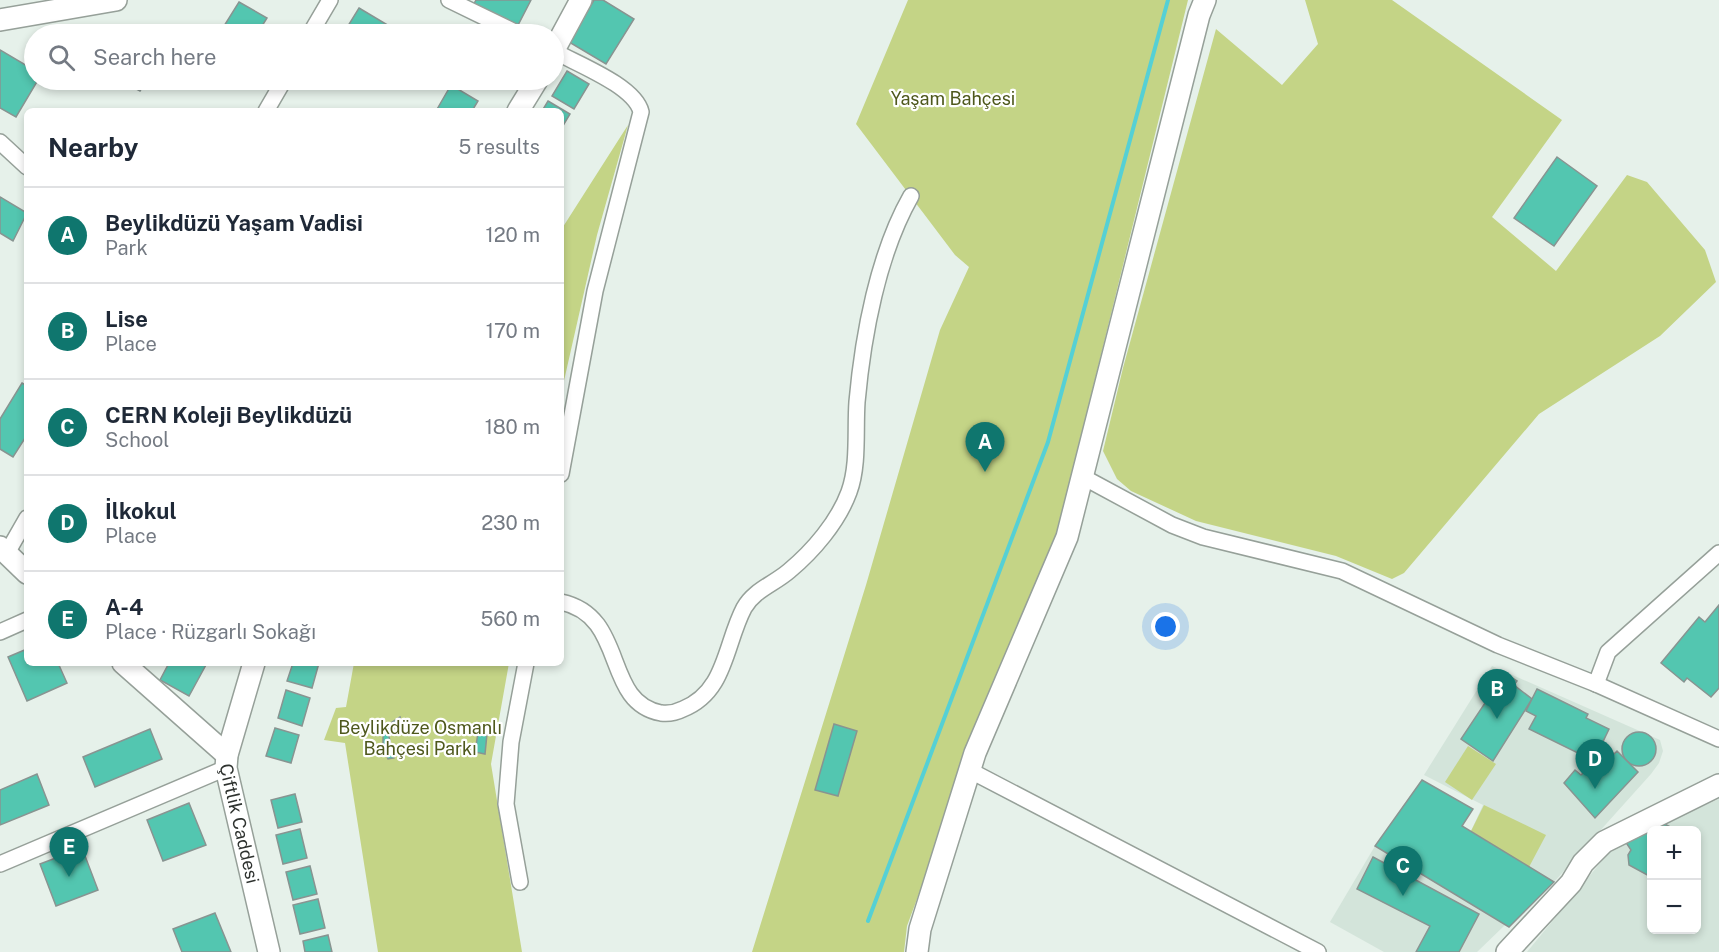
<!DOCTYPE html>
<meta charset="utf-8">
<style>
body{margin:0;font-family:"Public Sans",sans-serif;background:#f2f2f3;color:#1f2937}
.controls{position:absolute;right:18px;bottom:18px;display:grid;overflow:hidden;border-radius:9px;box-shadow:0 3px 9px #0003}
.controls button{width:54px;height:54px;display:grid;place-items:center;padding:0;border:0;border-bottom:2px solid #e0e1e3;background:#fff;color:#1f2937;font:30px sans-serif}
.you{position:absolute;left:1166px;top:627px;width:21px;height:21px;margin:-15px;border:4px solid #fff;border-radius:50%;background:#1a73e8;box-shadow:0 0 0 9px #1a73e833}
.badge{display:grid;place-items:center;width:39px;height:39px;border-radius:50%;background:#0f766e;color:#fff;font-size:20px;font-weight:700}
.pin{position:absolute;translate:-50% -50px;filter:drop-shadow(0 2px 3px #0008)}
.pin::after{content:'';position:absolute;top:32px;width:21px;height:18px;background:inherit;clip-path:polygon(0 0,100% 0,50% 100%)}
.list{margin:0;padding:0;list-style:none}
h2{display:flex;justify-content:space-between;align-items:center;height:78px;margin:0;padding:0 24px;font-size:26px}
h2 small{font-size:20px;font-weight:400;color:#747a83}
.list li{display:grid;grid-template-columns:39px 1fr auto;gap:18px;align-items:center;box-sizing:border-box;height:96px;padding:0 24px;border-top:2px solid #e0e1e3}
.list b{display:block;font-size:22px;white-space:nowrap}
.list p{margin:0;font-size:20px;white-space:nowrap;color:#747a83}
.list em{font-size:20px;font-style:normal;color:#747a83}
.icon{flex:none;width:33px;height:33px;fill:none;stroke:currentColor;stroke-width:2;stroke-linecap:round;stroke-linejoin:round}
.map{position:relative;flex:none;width:1719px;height:952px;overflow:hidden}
.search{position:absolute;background:#fff;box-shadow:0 3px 9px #0003;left:24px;top:24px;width:540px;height:66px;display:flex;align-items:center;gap:15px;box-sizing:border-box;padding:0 21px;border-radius:33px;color:#747a83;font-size:22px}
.panel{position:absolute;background:#fff;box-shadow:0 3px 9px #0003;left:24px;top:108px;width:540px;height:558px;border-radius:9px}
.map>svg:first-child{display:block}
.built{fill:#d3e4da;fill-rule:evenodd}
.green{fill:#c4d486}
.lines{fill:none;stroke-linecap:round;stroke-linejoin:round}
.stream{stroke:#55d0d5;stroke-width:4}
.building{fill:#53c6b0;stroke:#889491;stroke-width:1.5}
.street-casing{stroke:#96a099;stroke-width:18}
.secondary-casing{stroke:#96a099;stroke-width:24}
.street{stroke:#fff;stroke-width:15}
.secondary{stroke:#fff;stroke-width:21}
.labels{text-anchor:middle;stroke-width:4.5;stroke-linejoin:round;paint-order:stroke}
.park-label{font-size:18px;fill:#4e581c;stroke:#fff}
.street-label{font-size:18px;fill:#2e322f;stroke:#fff}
</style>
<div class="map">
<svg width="1719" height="952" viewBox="0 0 1719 952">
<rect width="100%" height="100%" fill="#e6f1ea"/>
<!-- built -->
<g class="built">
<path d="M 1492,666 L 1660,740 L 1663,751 L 1659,763 L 1651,774 L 1554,882 L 1471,831 L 1483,805 L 1424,775 Z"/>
<path d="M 1719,799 L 1719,952 L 1527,952 L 1615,845 ZM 1652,830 L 1696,830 L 1696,930 L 1652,930 Z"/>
<path d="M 1375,846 L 1486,912 L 1505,925 L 1477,952 L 1384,952 L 1330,922 Z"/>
</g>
<!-- green -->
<g class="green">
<path d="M 908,0 L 1188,0 L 1051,559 L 968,761 L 907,926 L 904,952 L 752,952 L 866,585 L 940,330 L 969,267 L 955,255 L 856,124 Z"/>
<path d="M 1305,0 L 1392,0 L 1562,120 L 1492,217 L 1556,271 L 1627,175 L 1647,182 L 1705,250 L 1716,282 L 1660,336 L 1539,414 L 1404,573 L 1392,579 L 1336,556 L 1196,521 L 1131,491 L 1117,479 L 1103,451 L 1123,368 L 1216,29 L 1282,85 L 1318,44 Z"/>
<path d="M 628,125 L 597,235 L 561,394 L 561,230 Z"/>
<path d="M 354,663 L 509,663 L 491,764 L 522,952 L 378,952 L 345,743 L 324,740 L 336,708 L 346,707 Z"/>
<path d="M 1468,746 L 1496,764 L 1472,800 L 1445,782 Z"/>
<path d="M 1484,805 L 1546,835 L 1529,867 L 1471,831 Z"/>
</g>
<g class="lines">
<!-- stream -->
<path class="stream" d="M 868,921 L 1048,442 L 1168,0"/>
</g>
<!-- building -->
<g class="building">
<path d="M 476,0 L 531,0 L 515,31 L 471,9 Z"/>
<path d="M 594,0 L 603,0 L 634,19 L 606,64 L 569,42 Z"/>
<path d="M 239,2 L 267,18 L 257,34 L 219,34 Z"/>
<path d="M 359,8 L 396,30 L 394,34 L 343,34 Z"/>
<path d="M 0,50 L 34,70 L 34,80 L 38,80 L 16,117 L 0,108 Z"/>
<path d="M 567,71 L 589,84 L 574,109 L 552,96 Z"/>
<path d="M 120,80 L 147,80 L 140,91 Z"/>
<path d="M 451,85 L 478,101 L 472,111 L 436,111 Z"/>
<path d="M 548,101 L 570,114 L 561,129 L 561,111 L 542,111 Z"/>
<path d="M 1557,157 L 1597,186 L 1554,246 L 1514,218 Z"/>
<path d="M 0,197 L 27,213 L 13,241 L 0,233 Z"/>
<path d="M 22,383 L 27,386 L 27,435 L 13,457 L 0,449 L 0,419 Z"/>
<path d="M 1719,605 L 1719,688 L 1711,697 L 1687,678 L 1684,682 L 1661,663 L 1699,617 L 1705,622 Z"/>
<path d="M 27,649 L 27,663 L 58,663 L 67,683 L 27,701 L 8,657 Z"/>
<path d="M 169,663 L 207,663 L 189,696 L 160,680 Z"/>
<path d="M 293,663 L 319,663 L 312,688 L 287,681 Z"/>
<path d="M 1505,673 L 1517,681 L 1514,685 L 1532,699 L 1493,761 L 1461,739 Z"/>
<path d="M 1537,689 L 1588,714 L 1586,718 L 1609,729 L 1599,750 L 1596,748 L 1594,753 L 1585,749 L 1582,755 L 1529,729 L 1536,716 L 1526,711 Z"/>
<path d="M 286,690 L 310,698 L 302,726 L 278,718 Z"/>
<path d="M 400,717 L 401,724 L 391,730 L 389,737 L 394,758 L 388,759 L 383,748 L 383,732 L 386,726 Z"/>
<path d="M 834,724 L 857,731 L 838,796 L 815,790 Z"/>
<path d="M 275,728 L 299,735 L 291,763 L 266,756 Z"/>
<path d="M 150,729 L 162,759 L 95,787 L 83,757 Z"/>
<circle cx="1639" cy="749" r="17"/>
<path d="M 478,733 L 487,734 L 485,754 L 475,752 Z"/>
<path d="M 1610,750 L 1614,754 L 1617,751 L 1638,772 L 1595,818 L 1564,783 L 1575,770 L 1581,775 L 1601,755 L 1602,758 Z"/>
<path d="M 37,774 L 49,805 L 0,825 L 0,790 Z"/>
<path d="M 1422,780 L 1473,809 L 1462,826 L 1554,882 L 1509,927 L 1375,846 Z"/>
<path d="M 295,794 L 302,822 L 278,828 L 271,800 Z"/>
<path d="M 189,803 L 206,845 L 163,861 L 147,820 Z"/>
<path d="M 1655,819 L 1676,830 L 1652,830 L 1651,877 L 1629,865 L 1628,855 L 1631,850 L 1625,841 L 1643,829 L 1648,832 Z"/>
<path d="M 300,829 L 307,858 L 283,864 L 276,835 Z"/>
<path d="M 82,848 L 98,890 L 56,906 L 40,864 Z"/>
<path d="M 1373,857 L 1479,914 L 1459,952 L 1416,952 L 1430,926 L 1357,889 Z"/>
<path d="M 310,866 L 317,894 L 293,900 L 286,872 Z"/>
<path d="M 318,899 L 325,928 L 300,934 L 293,905 Z"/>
<path d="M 215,913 L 231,952 L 182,952 L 173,929 Z"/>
<path d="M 328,935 L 332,952 L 305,952 L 303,941 Z"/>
</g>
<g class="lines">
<defs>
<g id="street">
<path d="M 449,0 L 519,34"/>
<path d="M 310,34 L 330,0"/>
<path d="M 554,51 C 577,64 635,86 641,112 L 595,291 L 561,474"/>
<path d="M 266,111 L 284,80"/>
<path d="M 0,142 L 27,167"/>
<path d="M 1083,477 L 1172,525 L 1203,537 L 1342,571 L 1498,645 L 1596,684 L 1719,739"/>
<path d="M 7,553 L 27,518"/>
<path d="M 561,602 C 628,616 602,702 661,713 C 668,714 677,712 683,709 C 726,692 725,644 744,608 C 754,590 774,584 789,571 C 813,551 838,522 849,492 C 859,465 855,430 857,402 C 863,335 878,254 911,196"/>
<path d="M 0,632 L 27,620"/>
<path d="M 1596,684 L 1608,652 L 1719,553"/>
<path d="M 969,770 L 1318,952"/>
<path d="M 0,864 L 226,768"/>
<path d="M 520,882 L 506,804 L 511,742 L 526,663"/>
</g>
<g id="secondary">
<path d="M 0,20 L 116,0"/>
<path d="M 554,50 L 581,0"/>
<path d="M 518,111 L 537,80"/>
<path d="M 0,547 L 27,573"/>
<path d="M 123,663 L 227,755"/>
<path id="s1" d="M 254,663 L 227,755 L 226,768 L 269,952"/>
<path d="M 917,952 L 920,929 L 975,753 L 1067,537 L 1199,15 L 1205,0"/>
<path d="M 1507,952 L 1571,883 L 1583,863 L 1604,842 L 1719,785"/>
</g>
</defs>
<!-- street casing -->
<use href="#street" class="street-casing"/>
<!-- secondary casing -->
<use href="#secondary" class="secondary-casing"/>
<!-- street -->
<use href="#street" class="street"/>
<!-- secondary -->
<use href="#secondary" class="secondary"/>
</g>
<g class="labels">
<!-- park labels -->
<g class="park-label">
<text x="953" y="105">Yaşam Bahçesi</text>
<text x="420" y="734">Beylikdüze Osmanlı<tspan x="420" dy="21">Bahçesi Parkı</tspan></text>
</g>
<!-- street labels -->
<g class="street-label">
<text dy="6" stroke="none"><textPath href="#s1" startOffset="166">Çiftlik Caddesi</textPath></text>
</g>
</g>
</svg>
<div class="controls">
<button>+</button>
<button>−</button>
</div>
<div class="you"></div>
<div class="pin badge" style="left:985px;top:472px">A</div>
<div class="pin badge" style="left:1497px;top:719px">B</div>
<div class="pin badge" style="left:1403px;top:896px">C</div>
<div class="pin badge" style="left:1595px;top:789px">D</div>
<div class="pin badge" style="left:69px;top:877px">E</div>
<div class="search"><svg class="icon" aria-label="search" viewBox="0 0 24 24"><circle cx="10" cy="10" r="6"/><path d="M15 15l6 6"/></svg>Search here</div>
<section class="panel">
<h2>Nearby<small>5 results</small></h2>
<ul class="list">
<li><span class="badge">A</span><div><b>Beylikdüzü Yaşam Vadisi</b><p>Park</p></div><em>120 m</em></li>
<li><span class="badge">B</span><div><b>Lise</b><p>Place</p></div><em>170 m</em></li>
<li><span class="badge">C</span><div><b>CERN Koleji Beylikdüzü</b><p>School</p></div><em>180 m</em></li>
<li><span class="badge">D</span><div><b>İlkokul</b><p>Place</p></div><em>230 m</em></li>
<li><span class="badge">E</span><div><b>A-4</b><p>Place · Rüzgarlı Sokağı</p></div><em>560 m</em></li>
</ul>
</section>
</div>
